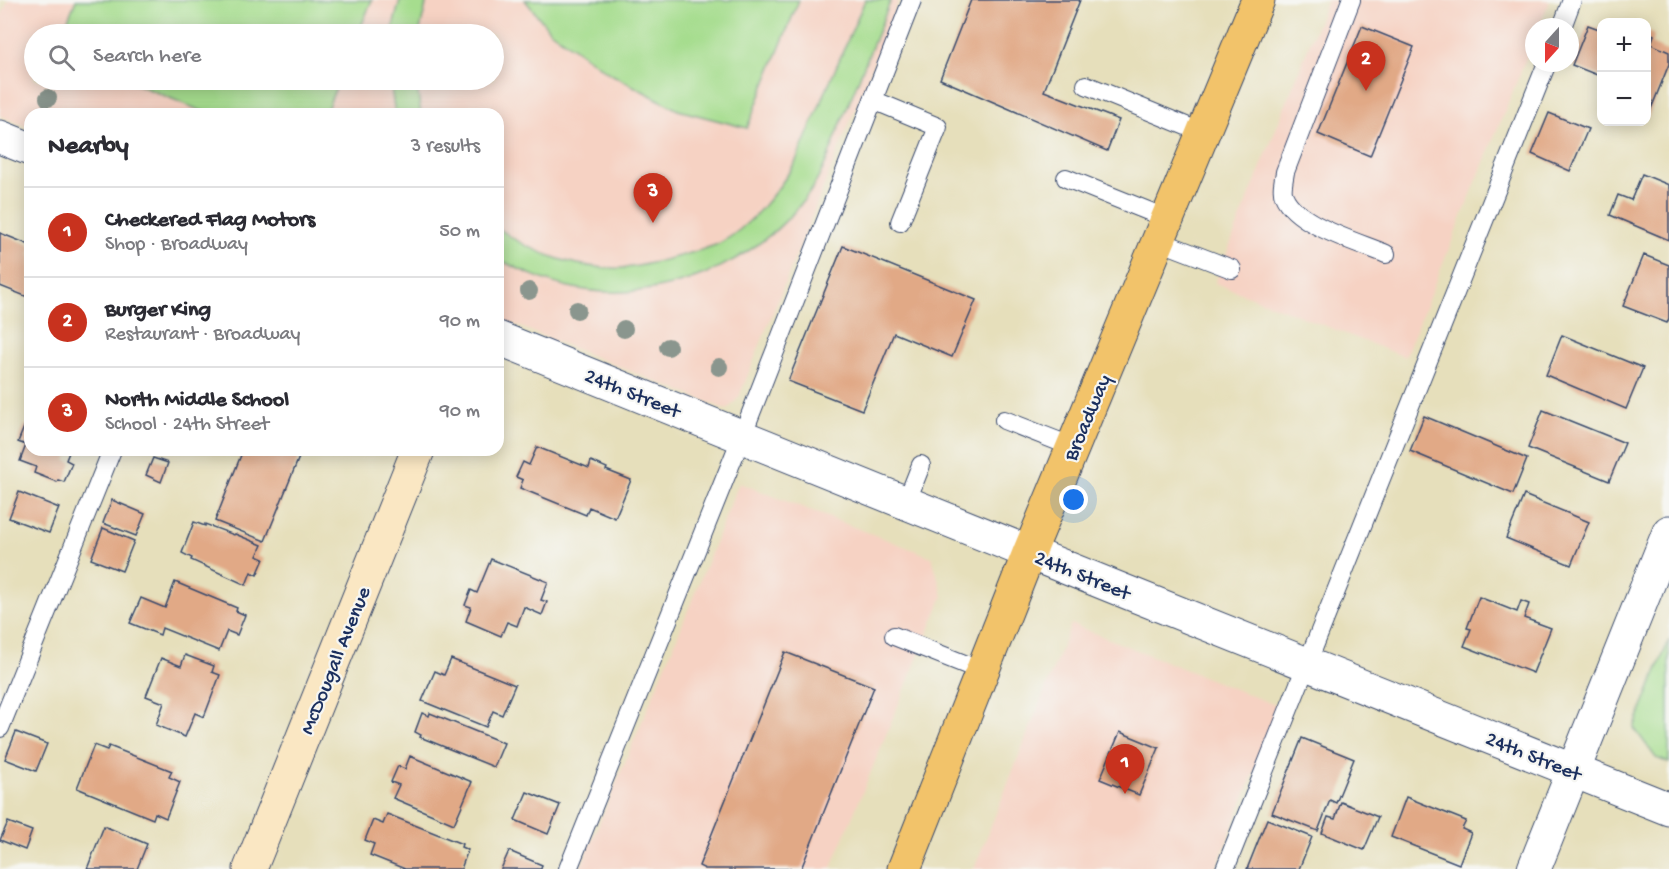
<!DOCTYPE html>
<meta charset="utf-8">
<style>
body{margin:0;font-family:"Gochi Hand",sans-serif;background:#f7f7f7;color:#2b2b33}
.controls{position:absolute;right:18px;top:18px;display:grid;overflow:hidden;border-radius:12px;box-shadow:0 3px 15px #0003}
.controls button{width:54px;height:54px;display:grid;place-items:center;padding:0;border:0;border-bottom:2px solid #e1e1e2;background:#fff;color:#2b2b33;font:30px sans-serif}
.compass{position:absolute;left:1525px;top:18px;width:54px;height:54px;border-radius:50%;background:#fff;box-shadow:0 3px 15px #0003;rotate:201deg}
.you{position:absolute;left:1074px;top:500px;width:21px;height:21px;margin:-15px;border:4px solid #fff;border-radius:50%;background:#1a73e8;box-shadow:0 0 0 9px #1a73e833}
.badge{display:grid;place-items:center;width:39px;height:39px;border-radius:50%;background:#c8321e;color:#fff;font-size:20px;font-weight:700}
.pin{position:absolute;translate:-50% -50px;filter:drop-shadow(0 2px 3px #0008)}
.pin::after{content:'';position:absolute;top:32px;width:21px;height:18px;background:inherit;clip-path:polygon(0 0,100% 0,50% 100%)}
.list{margin:0;padding:0;list-style:none}
h2{display:flex;justify-content:space-between;align-items:center;height:78px;margin:0;padding:0 24px;font-size:26px}
h2 small{font-size:20px;font-weight:400;color:#7c7c81}
.list li{display:grid;grid-template-columns:39px 1fr auto;gap:18px;align-items:center;box-sizing:border-box;height:90px;padding:0 24px;border-top:2px solid #e1e1e2}
.list b{display:block;font-size:22px;white-space:nowrap}
.list p{margin:0;font-size:20px;white-space:nowrap;color:#7c7c81}
.list em{font-size:20px;font-style:normal;color:#7c7c81}
.icon{flex:none;width:33px;height:33px;fill:none;stroke:currentColor;stroke-width:2;stroke-linecap:round;stroke-linejoin:round}
.map{position:relative;flex:none;width:1669px;height:869px;overflow:hidden}
.search{position:absolute;background:#fff;box-shadow:0 3px 15px #0003;left:24px;top:24px;width:480px;height:66px;display:flex;align-items:center;gap:15px;box-sizing:border-box;padding:0 21px;border-radius:33px;color:#7c7c81;font-size:22px}
.panel{position:absolute;background:#fff;box-shadow:0 3px 15px #0003;left:24px;top:108px;width:480px;height:348px;border-radius:18px}
.map>svg:first-child{display:block}
.built{fill:#f6d2c3;fill-rule:evenodd}
.green{fill:#a6dd8e;stroke:#608676;stroke-width:1.5}
.building{fill:#e1a986}
.lines{fill:none;stroke-linecap:round;stroke-linejoin:round}
.lane-casing{stroke:#39496c;stroke-width:20}
.street-casing{stroke:#39496c;stroke-width:35}
.secondary-casing{stroke:#39496c;stroke-width:35}
.primary-casing{stroke:#39496c;stroke-width:35}
.lane{stroke:#fff;stroke-width:18}
.street{stroke:#fff;stroke-width:33}
.secondary{stroke:#fae7c3;stroke-width:33}
.primary{stroke:#f2c36a;stroke-width:33}
.tree{fill:#8a968e}
.labels{text-anchor:middle;stroke-width:4.5;stroke-linejoin:round;paint-order:stroke}
.street-label{font-size:21px;fill:#1b2f5e;stroke:#f6f6f2}
</style>
<div class="map">
<svg width="1669" height="869" viewBox="0 0 1669 869">
<rect width="100%" height="100%" fill="#f6f6f2"/>
<filter id="ink" filterUnits="userSpaceOnUse"><feTurbulence type="fractalNoise" baseFrequency=".0167" numOctaves="2"/><feDisplacementMap in="SourceGraphic" scale="12" xChannelSelector="R" yChannelSelector="G"/><feConvolveMatrix kernelMatrix="1 2 1 2 8 2 1 2 1" color-interpolation-filters="sRGB"/></filter>
<filter id="wash" filterUnits="userSpaceOnUse"><feTurbulence type="fractalNoise" baseFrequency=".008" numOctaves="4" result="noise"/><feDisplacementMap in="SourceGraphic" scale="24" xChannelSelector="R" yChannelSelector="G"/><feGaussianBlur stdDeviation="1.35" result="paint"/><feColorMatrix in="noise" values="0 0 0 0 0 0 0 0 0 0 0 0 0 0 0 0 0 1.4 0 .05"/><feComposite in="paint" operator="in"/></filter>
<g filter="url(#wash)">
<rect width="100%" height="100%" fill="#e6dfbb"/>
<!-- built -->
<g class="built">
<path d="M 8,0 L 899,0 L 739,397 L 727,410 L 498,318 L 498,114 L 30,114 L 30,128 L 0,116 L 0,19 ZM 34,34 L 494,34 L 494,80 L 34,80 Z"/>
<path d="M 1327,0 L 1550,0 L 1539,27 L 1534,27 L 1534,39 L 1405,357 L 1215,283 Z"/>
<path d="M 739,483 L 932,557 L 943,596 L 831,869 L 580,869 L 674,645 Z"/>
<path d="M 1071,624 L 1280,707 L 1216,869 L 974,869 Z"/>
</g>
<!-- green -->
<g class="green">
<path d="M 76,0 L 372,0 L 358,34 L 62,34 Z"/>
<path d="M 400,0 L 427,0 L 419,34 L 391,34 Z"/>
<path d="M 525,0 L 799,0 L 747,128 L 678,110 L 609,73 L 550,31 Z"/>
<path d="M 865,0 L 891,0 C 875,39 859,79 843,118 C 833,143 825,170 810,192 C 760,264 659,306 574,288 C 547,283 522,271 498,259 L 498,228 C 533,254 579,270 623,268 C 640,267 659,261 676,257 C 690,253 707,249 720,243 C 749,228 778,191 795,163 Z"/>
<path d="M 126,80 L 339,80 L 325,114 L 209,114 Z"/>
<path d="M 390,80 L 416,80 L 421,114 L 395,114 Z"/>
<path d="M 1669,640 L 1669,763 L 1656,758 L 1634,728 Z"/>
</g>
<g id="blocks">
<!-- building -->
<g class="building">
<path d="M 971,0 L 1080,0 L 1044,91 L 1119,120 L 1107,151 L 940,79 Z"/>
<path d="M 1588,25 L 1602,30 L 1602,77 L 1572,65 Z"/>
<path d="M 1362,26 L 1414,47 L 1370,156 L 1318,134 Z"/>
<path d="M 1646,31 L 1654,35 L 1651,44 L 1669,52 L 1669,64 L 1647,119 Z"/>
<path d="M 1549,113 L 1588,129 L 1570,171 L 1532,154 Z"/>
<path d="M 1642,174 L 1669,185 L 1669,240 L 1610,215 L 1618,195 L 1631,200 Z"/>
<path d="M 0,233 L 30,245 L 30,298 L 0,286 Z"/>
<path d="M 843,246 L 976,300 L 952,357 L 894,333 L 862,410 L 788,381 Z"/>
<path d="M 1644,255 L 1669,265 L 1669,318 L 1667,323 L 1623,306 Z"/>
<path d="M 1562,335 L 1643,368 L 1626,409 L 1546,375 Z"/>
<path d="M 1543,410 L 1625,443 L 1609,481 L 1528,448 Z"/>
<path d="M 1424,416 L 1527,459 L 1513,494 L 1410,451 Z"/>
<path d="M 25,425 L 30,427 L 30,450 L 70,450 L 66,460 L 72,463 L 64,482 L 58,480 L 57,482 L 34,473 L 36,467 L 20,461 L 26,445 L 18,442 Z"/>
<path d="M 537,447 L 589,468 L 591,461 L 607,468 L 606,470 L 631,480 L 615,518 L 589,507 L 586,515 L 520,488 L 523,480 L 516,477 L 523,462 L 529,465 Z"/>
<path d="M 243,450 L 302,450 L 265,541 L 215,521 Z"/>
<path d="M 153,458 L 168,463 L 161,482 L 146,475 Z"/>
<path d="M 19,492 L 59,508 L 49,533 L 9,518 Z"/>
<path d="M 1524,495 L 1589,522 L 1571,565 L 1506,538 Z"/>
<path d="M 112,500 L 145,514 L 136,536 L 103,523 Z"/>
<path d="M 194,522 L 205,526 L 205,524 L 234,535 L 235,534 L 262,545 L 257,556 L 264,559 L 257,575 L 251,572 L 246,585 L 191,560 L 192,558 L 182,553 Z"/>
<path d="M 103,528 L 134,541 L 122,571 L 91,559 Z"/>
<path d="M 491,559 L 548,582 L 541,600 L 547,602 L 542,615 L 524,607 L 517,626 L 507,622 L 501,636 L 466,621 L 471,607 L 465,605 L 471,590 L 477,593 Z"/>
<path d="M 175,582 L 237,608 L 236,611 L 245,615 L 237,635 L 227,631 L 219,651 L 162,628 L 160,635 L 130,623 L 141,598 L 165,608 Z"/>
<path d="M 1479,597 L 1517,612 L 1521,601 L 1529,604 L 1524,618 L 1551,628 L 1533,673 L 1464,646 L 1471,629 L 1467,628 Z"/>
<path d="M 785,652 L 874,687 L 801,869 L 705,869 L 699,866 Z"/>
<path d="M 185,655 L 214,666 L 212,672 L 220,675 L 204,717 L 195,713 L 185,737 L 156,725 L 164,703 L 146,696 L 161,658 L 181,666 Z"/>
<path d="M 451,659 L 515,685 L 502,715 L 493,711 L 486,727 L 422,701 L 435,671 L 444,675 Z"/>
<path d="M 422,713 L 429,716 L 430,713 L 504,743 L 494,767 L 420,737 L 421,735 L 415,732 Z"/>
<path d="M 16,732 L 47,744 L 36,771 L 5,759 Z"/>
<path d="M 1120,732 L 1159,748 L 1139,795 L 1100,779 Z"/>
<path d="M 1302,738 L 1354,759 L 1336,803 L 1330,800 L 1318,831 L 1272,813 Z"/>
<path d="M 94,745 L 107,750 L 109,746 L 172,771 L 169,777 L 180,782 L 166,818 L 155,813 L 153,819 L 77,788 Z"/>
<path d="M 410,756 L 472,782 L 454,824 L 393,798 L 399,785 L 391,782 L 398,766 L 405,769 Z"/>
<path d="M 527,792 L 560,805 L 548,834 L 515,820 Z"/>
<path d="M 1406,797 L 1466,821 L 1462,829 L 1471,833 L 1459,864 L 1391,837 Z"/>
<path d="M 1341,802 L 1378,817 L 1364,850 L 1322,833 L 1328,817 L 1335,819 Z"/>
<path d="M 387,814 L 462,844 L 461,847 L 468,850 L 461,869 L 405,869 L 370,855 L 374,844 L 365,840 L 373,820 L 383,824 Z"/>
<path d="M 1267,819 L 1312,837 L 1299,869 L 1247,869 Z"/>
<path d="M 8,822 L 32,831 L 25,850 L 0,840 Z"/>
<path d="M 104,826 L 147,844 L 137,869 L 87,869 Z"/>
<path d="M 509,851 L 542,865 L 541,869 L 501,869 Z"/>
</g>
</g>
</g>
<g filter="url(#ink)">
<use href="#blocks" fill-opacity="0" stroke="#39496c" stroke-width="1.5"/>
<g class="lines">
<defs>
<g id="lane">
<path d="M 1351,0 L 1285,172 C 1284,179 1281,190 1284,196 C 1296,225 1358,242 1386,254"/>
<path d="M 1562,27 L 1572,0"/>
<path d="M 1086,85 L 1203,133"/>
<path d="M 873,100 L 938,127 L 900,222"/>
<path d="M 1066,178 L 1168,219"/>
<path d="M 1159,241 L 1232,269"/>
<path d="M 1004,420 L 1073,447"/>
<path d="M 906,503 L 921,465"/>
<path d="M 894,636 L 982,671"/>
<path d="M 0,728 L 112,450"/>
<path d="M 568,869 L 742,436 L 912,0"/>
<path d="M 1225,869 L 1547,63"/>
</g>
<g id="street">
<path d="M 0,137 L 30,149"/>
<path d="M 498,338 L 1124,591 L 1669,809"/>
<path d="M 1534,869 L 1669,532"/>
</g>
<path id="secondary" d="M 250,869 L 418,450"/>
<path id="primary" d="M 904,869 L 1029,553 L 1258,0"/>
</defs>
<!-- lane casing -->
<use href="#lane" class="lane-casing"/>
<!-- street casing -->
<use href="#street" class="street-casing"/>
<!-- secondary casing -->
<use href="#secondary" class="secondary-casing"/>
<!-- primary casing -->
<use href="#primary" class="primary-casing"/>
<!-- lane -->
<use href="#lane" class="lane"/>
<!-- street -->
<use href="#street" class="street"/>
<!-- secondary -->
<use href="#secondary" class="secondary"/>
<!-- primary -->
<use href="#primary" class="primary"/>
</g>
<!-- trees -->
<g class="tree">
<circle cx="48" cy="98" r="9"/>
<circle cx="529" cy="291" r="9"/>
<circle cx="577" cy="310" r="9"/>
<circle cx="624" cy="329" r="9"/>
<circle cx="668" cy="347" r="9"/>
<circle cx="719" cy="367" r="9"/>
</g>
</g>
<g class="labels">
<!-- street labels -->
<g class="street-label">
<text transform="translate(633 392) rotate(22)" y="7">24th Street</text>
<text transform="translate(1086 417) rotate(-67)" y="7">Broadway</text>
<text transform="translate(1083 574) rotate(22)" y="7">24th Street</text>
<text transform="translate(334 660) rotate(-68)" y="7">McDougall Avenue</text>
<text transform="translate(1534 755) rotate(22)" y="7">24th Street</text>
</g>
</g>
</svg>
<div class="controls">
<button>+</button>
<button>−</button>
</div>
<svg class="compass" viewBox="-18 -18 36 36"><path d="M0-13l5 13h-10z" fill="#e53935"/><path d="M0 13l5-13h-10z" fill="#7c7c81"/></svg>
<div class="you"></div>
<div class="pin badge" style="left:1125px;top:794px">1</div>
<div class="pin badge" style="left:1366px;top:91px">2</div>
<div class="pin badge" style="left:653px;top:223px">3</div>
<div class="search"><svg class="icon" aria-label="search" viewBox="0 0 24 24"><circle cx="10" cy="10" r="6"/><path d="M15 15l6 6"/></svg>Search here</div>
<section class="panel">
<h2>Nearby<small>3 results</small></h2>
<ul class="list">
<li><span class="badge">1</span><div><b>Checkered Flag Motors</b><p>Shop · Broadway</p></div><em>50 m</em></li>
<li><span class="badge">2</span><div><b>Burger King</b><p>Restaurant · Broadway</p></div><em>90 m</em></li>
<li><span class="badge">3</span><div><b>North Middle School</b><p>School · 24th Street</p></div><em>90 m</em></li>
</ul>
</section>
</div>
